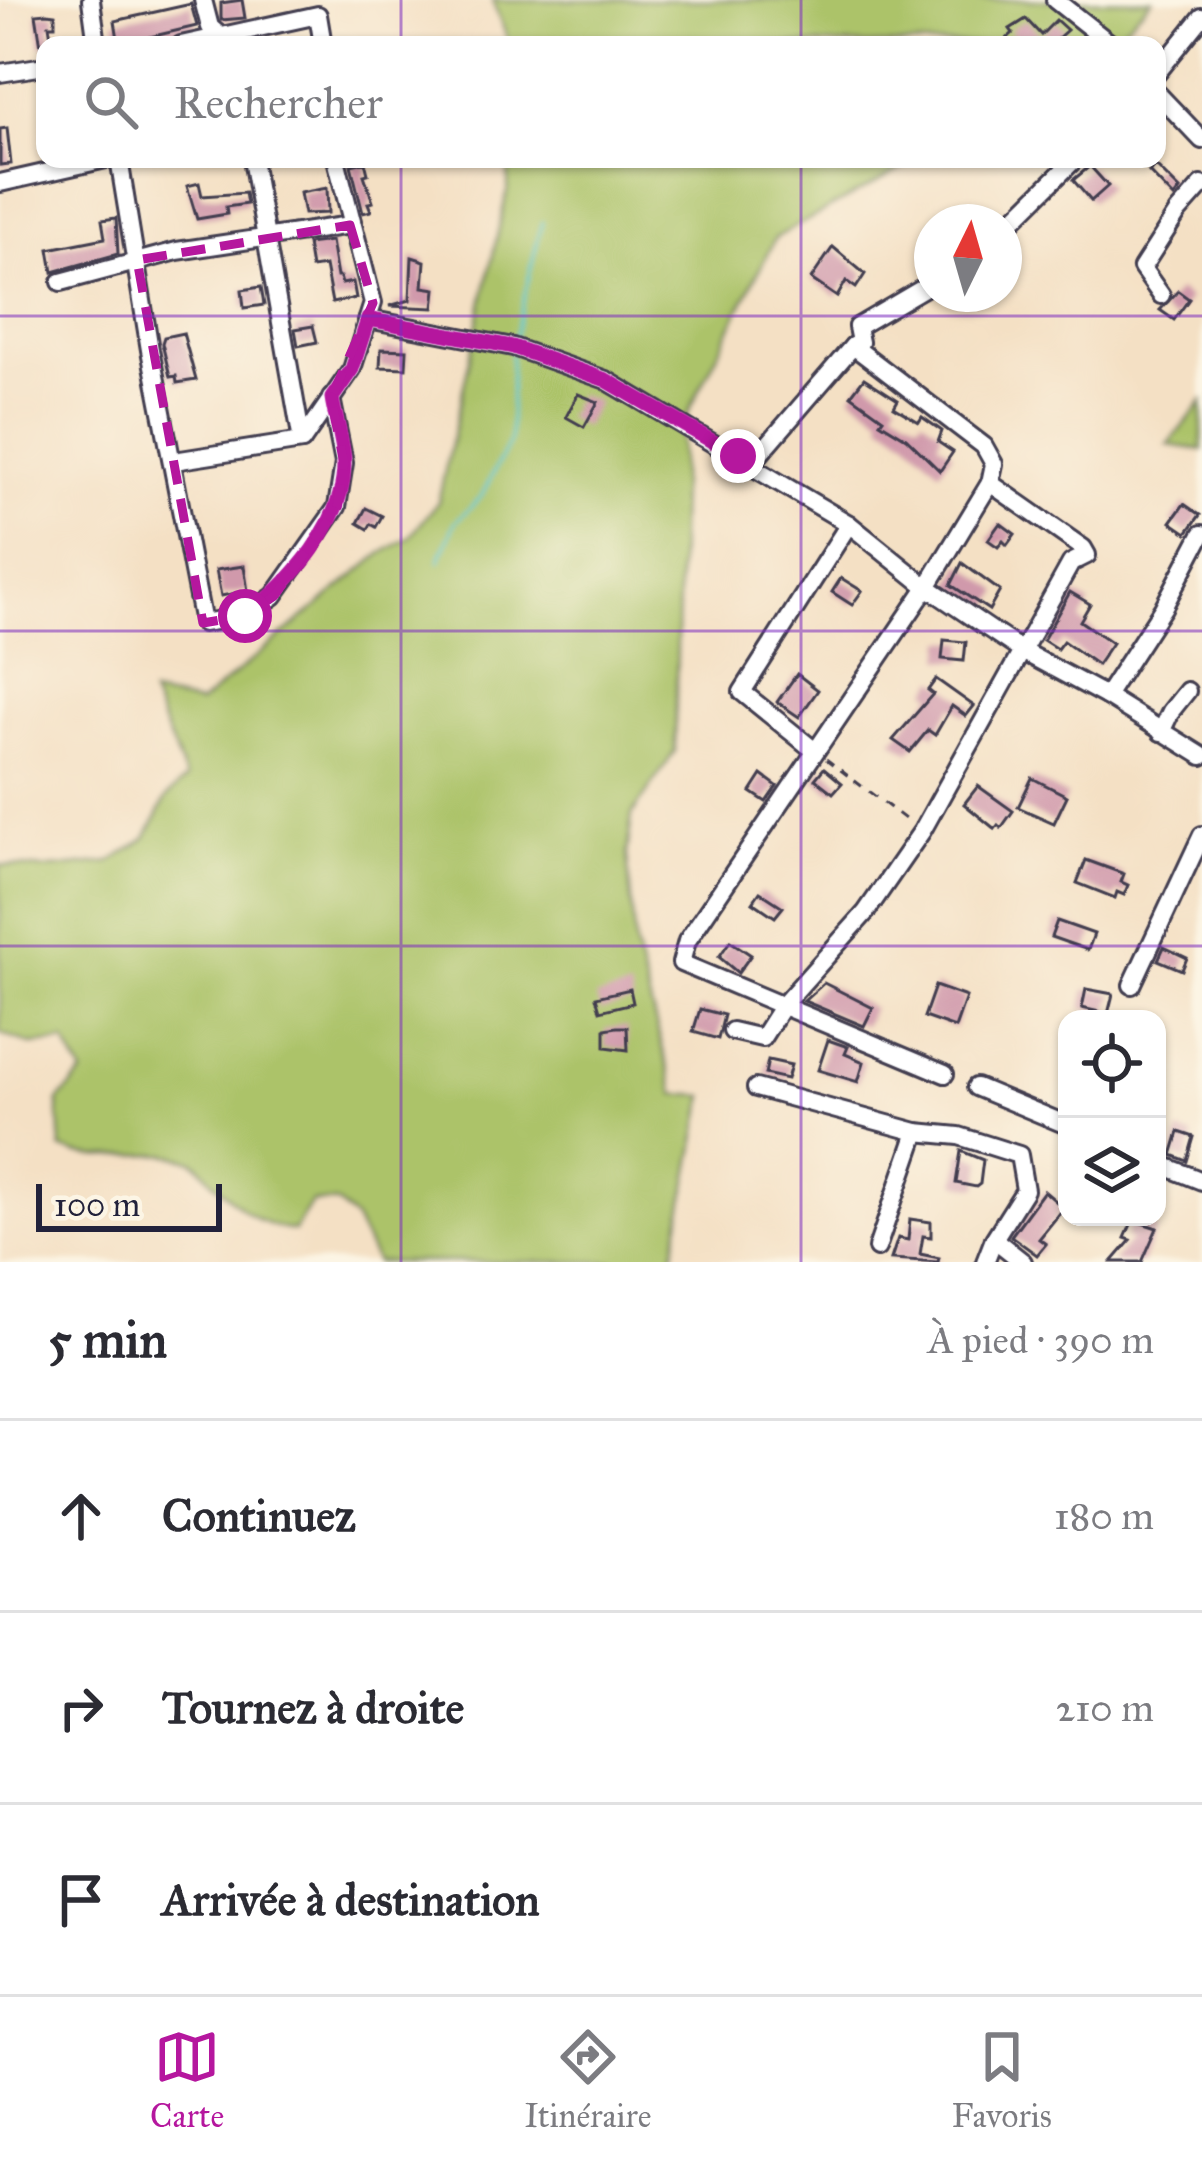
<!DOCTYPE html>
<html lang="fr">
<meta charset="utf-8">
<style>
body{margin:0;font-family:"IM FELL Great Primer",serif;background:#f2f2f3;color:#2b2b33}
.controls{position:absolute;right:36px;bottom:36px;display:grid;overflow:hidden;border-radius:24px;box-shadow:0 3px 9px #0004}
.controls button{width:108px;height:108px;display:grid;place-items:center;padding:0;border:0;border-bottom:3px solid #e1e1e2;background:#fff;color:#2b2b33;font:60px sans-serif}
.compass{position:absolute;left:914px;top:204px;width:108px;height:108px;border-radius:50%;background:#fff;box-shadow:0 3px 9px #0004;rotate:5deg}
.scale{position:absolute;left:36px;bottom:30px;width:186px;box-sizing:border-box;padding-left:12px;border:6px solid #22223b;border-top:0;font-size:33px;line-height:42px;white-space:nowrap;color:#22223b;-webkit-text-stroke:9px #fcf5e5;paint-order:stroke}
.stop{position:absolute;width:36px;height:36px;margin:-27px;border:9px solid #b5179e;border-radius:50%;background:#fff}
.stop.end{background:#b5179e;border-color:#fff;box-shadow:0 3px 12px #0008}
.list{margin:0;padding:0;list-style:none}
h2{display:flex;justify-content:space-between;align-items:center;height:156px;margin:0;padding:0 48px;font-size:51px}
h2 small{font-size:39px;font-weight:400;color:#7c7c81}
.list li{display:grid;grid-template-columns:78px 1fr auto;gap:36px;align-items:center;box-sizing:border-box;height:192px;padding:0 48px;border-top:3px solid #e1e1e2}
.list b{display:block;font-size:45px;white-space:nowrap}
.list em{font-size:39px;font-style:normal;color:#7c7c81}
.icon{flex:none;width:66px;height:66px;fill:none;stroke:currentColor;stroke-width:2;stroke-linecap:round;stroke-linejoin:round}
.map{position:relative;flex:none;width:1202px;height:1262px;overflow:hidden}
.search{position:absolute;background:#fff;box-shadow:0 3px 9px #0004;left:36px;right:36px;top:36px;height:132px;display:flex;align-items:center;gap:30px;box-sizing:border-box;padding:0 42px;border-radius:24px;color:#7c7c81;font-size:45px}
.sheet{height:732px;background:#fff}
nav{display:flex;justify-content:space-around;align-items:center;box-sizing:border-box;height:168px;border-top:3px solid #e1e1e2;background:#fff;font-size:33px;color:#7c7c81}
nav a{display:grid;justify-items:center;gap:6px}
nav .on{color:#b5179e}
.map>svg:first-child{display:block}
.green{fill:#acc369;stroke:#677252;stroke-width:3}
.lines{fill:none;stroke-linecap:round;stroke-linejoin:round}
.stream{stroke:#5ac7d0;stroke-width:3}
.building{fill:#d099ab}
.minor-casing{stroke:#423e50;stroke-width:22}
.path{stroke:#423e50;stroke-width:3;stroke-dasharray:9 9;stroke-linecap:butt}
.minor{stroke:#fff;stroke-width:16}
.route{stroke:#b5179e;stroke-width:15}
.marked{fill:none;stroke:#b5179e;stroke-width:9;stroke-dasharray:24 15;stroke-linejoin:round}
.grid{fill:none;stroke:#7b2cbf;stroke-width:3;stroke-opacity:0.55}
</style>
<div class="map">
<svg width="1202" height="1262" viewBox="0 0 1202 1262">
<rect width="100%" height="100%" fill="#fcf5e5"/>
<filter id="ink" filterUnits="userSpaceOnUse"><feTurbulence type="fractalNoise" baseFrequency=".00833" numOctaves="2"/><feDisplacementMap in="SourceGraphic" scale="24" xChannelSelector="R" yChannelSelector="G"/><feConvolveMatrix kernelMatrix="1 2 1 2 8 2 1 2 1" color-interpolation-filters="sRGB"/></filter>
<filter id="wash" filterUnits="userSpaceOnUse"><feTurbulence type="fractalNoise" baseFrequency=".004" numOctaves="4" result="noise"/><feDisplacementMap in="SourceGraphic" scale="48" xChannelSelector="R" yChannelSelector="G"/><feGaussianBlur stdDeviation="2.7" result="paint"/><feColorMatrix in="noise" values="0 0 0 0 0 0 0 0 0 0 0 0 0 0 0 0 0 1.4 0 .05"/><feComposite in="paint" operator="in"/></filter>
<g filter="url(#wash)">
<rect width="100%" height="100%" fill="#f4e0c4"/>
<!-- green -->
<g class="green">
<path d="M 492,0 L 1152,0 L 1106,45 L 510,45 Z"/>
<path d="M 509,159 L 920,159 L 775,238 L 681,427 L 675,751 L 632,815 L 627,854 L 635,947 L 675,1094 L 705,1096 L 672,1262 L 376,1262 L 355,1220 L 337,1203 L 312,1202 L 294,1231 C 256,1226 236,1205 210,1178 C 204,1171 198,1162 190,1160 C 147,1144 101,1168 61,1148 L 58,1101 L 83,1074 L 65,1042 L 31,1045 L 0,1033 L 0,865 L 43,869 L 111,862 L 146,838 L 167,797 L 186,779 L 151,695 L 199,704 L 381,554 L 410,537 L 438,502 L 508,187 Z"/>
<path d="M 1202,402 L 1202,450 L 1168,445 Z"/>
</g>
<g class="lines">
<!-- stream -->
<g class="stream">
<path d="M 514,340 L 542,222"/>
<path d="M 439,562 L 455,522 L 481,497 L 510,440 L 511,354"/>
</g>
</g>
<g id="blocks">
<!-- building -->
<g class="building">
<path d="M 242,0 L 245,18 L 221,20 L 221,3 Z"/>
<path d="M 191,4 L 197,26 L 150,37 L 151,43 L 119,45 L 115,21 Z"/>
<path d="M 47,13 L 55,14 L 55,25 L 49,25 L 52,44 L 41,46 L 36,14 Z"/>
<path d="M 1026,19 L 1041,35 L 1056,20 L 1067,30 L 1050,45 L 1000,45 L 1013,33 L 1010,29 Z"/>
<path d="M 7,128 L 11,164 L 0,165 L 0,129 Z"/>
<path d="M 365,162 L 368,174 L 364,175 L 373,202 L 368,203 L 371,211 L 363,213 L 351,165 Z"/>
<path d="M 1090,166 L 1108,186 L 1091,201 L 1073,180 Z"/>
<path d="M 1156,166 L 1180,190 L 1174,198 L 1149,172 Z"/>
<path d="M 199,183 L 202,196 L 245,193 L 247,204 L 226,207 L 227,214 L 197,219 L 187,186 Z"/>
<path d="M 327,188 L 328,213 L 304,214 L 300,193 Z"/>
<path d="M 116,218 L 118,254 L 53,272 L 49,249 L 105,238 L 102,220 Z"/>
<path d="M 331,241 L 337,277 L 340,277 L 342,284 L 353,282 L 356,298 L 332,303 L 325,266 L 311,268 L 307,244 Z"/>
<path d="M 833,247 L 865,274 L 856,288 L 846,281 L 837,297 L 811,279 Z"/>
<path d="M 412,257 L 425,261 L 423,287 L 436,289 L 434,308 L 389,306 L 410,300 Z"/>
<path d="M 261,287 L 264,305 L 244,308 L 242,290 Z"/>
<path d="M 1178,291 L 1189,299 L 1174,320 L 1160,310 Z"/>
<path d="M 313,326 L 317,342 L 298,346 L 295,329 Z"/>
<path d="M 183,333 L 196,380 L 177,383 L 176,376 L 170,377 L 162,343 L 164,337 Z"/>
<path d="M 381,349 L 407,350 L 406,368 L 380,367 Z"/>
<path d="M 864,378 L 898,400 L 894,407 L 919,422 L 922,417 L 942,431 L 938,442 L 953,452 L 940,471 L 906,438 L 880,422 L 883,418 L 851,395 Z"/>
<path d="M 578,394 L 598,402 L 584,427 L 566,417 Z"/>
<path d="M 1184,504 L 1200,515 L 1187,533 L 1171,522 Z"/>
<path d="M 366,508 L 382,516 L 376,527 L 371,524 L 368,529 L 358,523 Z"/>
<path d="M 1000,523 L 1015,534 L 1007,545 L 1003,541 L 998,547 L 988,540 Z"/>
<path d="M 962,563 L 1000,591 L 989,610 L 951,585 Z"/>
<path d="M 244,566 L 248,591 L 221,596 L 216,570 Z"/>
<path d="M 841,578 L 862,591 L 852,605 L 832,592 Z"/>
<path d="M 1070,592 L 1090,604 L 1080,621 L 1112,643 L 1097,665 L 1063,641 L 1057,649 L 1043,640 Z"/>
<path d="M 944,640 L 966,642 L 964,661 L 942,659 Z"/>
<path d="M 797,674 L 818,690 L 799,717 L 777,702 Z"/>
<path d="M 936,679 L 974,706 L 966,716 L 952,706 L 935,735 L 928,730 L 910,752 L 893,740 L 933,694 L 928,690 Z"/>
<path d="M 824,768 L 842,783 L 833,793 L 815,779 Z"/>
<path d="M 762,775 L 777,786 L 766,802 L 751,792 Z"/>
<path d="M 1032,778 L 1067,796 L 1054,823 L 1018,807 Z"/>
<path d="M 978,786 L 1013,811 L 1001,828 L 998,825 L 995,829 L 964,804 Z"/>
<path d="M 1086,860 L 1124,874 L 1121,882 L 1128,885 L 1124,895 L 1117,892 L 1115,898 L 1077,883 Z"/>
<path d="M 760,892 L 783,907 L 775,917 L 753,902 Z"/>
<path d="M 1057,921 L 1094,934 L 1088,950 L 1051,937 Z"/>
<path d="M 730,941 L 751,955 L 738,973 L 719,957 Z"/>
<path d="M 1164,947 L 1187,958 L 1182,970 L 1158,960 Z"/>
<path d="M 824,983 L 873,1008 L 864,1026 L 804,1001 Z"/>
<path d="M 935,986 L 966,997 L 955,1028 L 924,1017 Z"/>
<path d="M 630,989 L 633,1003 L 600,1011 L 596,997 Z"/>
<path d="M 1086,989 L 1113,994 L 1108,1014 L 1082,1008 Z"/>
<path d="M 700,1009 L 724,1015 L 718,1039 L 693,1032 Z"/>
<path d="M 617,1027 L 627,1027 L 628,1050 L 605,1047 L 605,1029 Z"/>
<path d="M 828,1040 L 848,1047 L 845,1054 L 864,1062 L 858,1082 L 818,1070 Z"/>
<path d="M 768,1060 L 791,1065 L 787,1079 L 765,1074 Z"/>
<path d="M 1179,1132 L 1194,1137 L 1187,1161 L 1172,1155 Z"/>
<path d="M 961,1151 L 983,1160 L 980,1184 L 976,1187 L 956,1183 Z"/>
<path d="M 1044,1191 L 1064,1208 L 1039,1239 L 1046,1244 L 1037,1255 L 1011,1236 Z"/>
<path d="M 910,1219 L 931,1222 L 931,1237 L 923,1236 L 920,1254 L 939,1258 L 938,1262 L 891,1259 L 898,1238 L 908,1240 Z"/>
<path d="M 1133,1220 L 1157,1228 L 1142,1262 L 1112,1262 L 1131,1240 L 1125,1238 Z"/>
</g>
</g>
</g>
<g filter="url(#ink)">
<use href="#blocks" fill-opacity="0" stroke="#423e50" stroke-width="3"/>
<g class="lines">
<defs>
<g id="minor">
<path d="M 91,0 L 97,45"/>
<path d="M 203,0 L 210,27 L 224,39"/>
<path d="M 1055,0 L 1112,45"/>
<path d="M 181,45 L 318,15 L 323,45"/>
<path d="M 0,73 L 45,66"/>
<path d="M 1157,73 L 1202,17"/>
<path d="M 1157,93 L 1202,140"/>
<path d="M 119,159 L 150,350 L 203,623 L 245,616 L 274,596 L 337,507 L 344,463 L 331,398"/>
<path d="M 252,159 L 302,441"/>
<path d="M 0,183 L 106,159"/>
<path d="M 1004,229 L 1075,159"/>
<path d="M 61,282 L 177,251 L 350,225"/>
<path d="M 1161,295 L 1142,268 L 1178,212 L 1202,185"/>
<path d="M 368,319 L 513,347 L 606,380 L 849,524 L 927,587 L 1022,651 L 1106,696 L 1202,756"/>
<path d="M 174,461 L 302,441 L 352,369 L 373,303 L 336,159"/>
<path d="M 752,463 L 853,346"/>
<path d="M 1106,696 L 1163,608 L 1202,534"/>
<path d="M 1161,732 L 1171,711 L 1187,691"/>
<path d="M 815,751 L 742,692 L 849,524"/>
<path d="M 1132,985 L 1202,835"/>
<path d="M 732,1031 L 762,1038 L 783,1005 L 866,912 L 922,831 L 1071,563 L 1087,555 L 1083,548 L 990,483 L 994,464 L 984,446 L 853,346 L 860,342 L 857,327 L 932,283"/>
<path d="M 945,1074 L 681,963 L 687,941 L 927,587 L 990,483"/>
<path d="M 976,1087 L 1067,1125"/>
<path d="M 756,1088 L 917,1132 L 959,1136 L 1019,1155 L 1025,1190 L 994,1239 L 1023,1262"/>
<path d="M 1157,1163 L 1202,1181"/>
<path d="M 877,1248 L 917,1132"/>
<path d="M 985,1262 L 994,1239"/>
</g>
</defs>
<!-- minor casing -->
<use href="#minor" class="minor-casing"/>
<!-- path -->
<path class="path" d="M 826,759 L 909,822"/>
<!-- minor -->
<use href="#minor" class="minor"/>
</g>
</g>
<g class="lines" filter="url(#ink)">
<!-- route -->
<path class="route" d="M 245,616 C 291,584 345,523 344,463 C 344,442 335,419 332,398 L 352,369 L 368,319 L 513,347 L 606,380 L 738,456"/>
</g>
<!-- marked area -->
<path class="marked" d="M 350,225 L 373,303 L 331,398 L 344,463 L 337,507 L 274,596 L 245,616 L 203,623 L 137,260 Z"/>
<!-- grid -->
<path class="grid" d="M 401,0 L 401,45M 801,0 L 801,45M 401,159 L 401,1262M 801,159 L 801,1262M 0,316 L 1202,316M 0,631 L 1202,631M 0,946 L 1202,946"/>
</svg>
<div class="controls">
<button><svg class="icon" aria-label="locate" viewBox="0 0 24 24"><circle cx="12" cy="12" r="6"/><path d="M12 2v4M12 18v4M2 12h4M18 12h4"/></svg></button>
<button><svg class="icon" aria-label="layers" viewBox="0 0 24 24"><path d="M12 4l9 5-9 5-9-5zM3 14l9 5 9-5"/></svg></button>
</div>
<svg class="compass" viewBox="-18 -18 36 36"><path d="M0-13l5 13h-10z" fill="#e53935"/><path d="M0 13l5-13h-10z" fill="#7c7c81"/></svg>
<div class="scale">100 m</div>
<div class="stop" style="left:245px;top:616px"></div>
<div class="stop end" style="left:738px;top:456px"></div>
<div class="search"><svg class="icon" aria-label="search" viewBox="0 0 24 24"><circle cx="10" cy="10" r="6"/><path d="M15 15l6 6"/></svg>Rechercher</div>
</div>
<section class="sheet">
<h2>5 min<small>À pied · 390 m</small></h2>
<ul class="list">
<li><svg class="icon" aria-label="ahead" viewBox="0 0 24 24"><path d="M12 20V5M6 11l6-6 6 6"/></svg><div><b>Continuez</b></div><em>180 m</em></li>
<li><svg class="icon" aria-label="right" viewBox="0 0 24 24"><path d="M7 20v-9h11M14 6l5 5-5 5"/></svg><div><b>Tournez à droite</b></div><em>210 m</em></li>
<li><svg class="icon" aria-label="arrive" viewBox="0 0 24 24"><path d="M6 21V4h12l-3 4 3 4H6"/></svg><div><b>Arrivée à destination</b></div></li>
</ul>
</section>
<nav>
<a class="on"><svg class="icon" aria-label="map" viewBox="0 0 24 24"><path d="M3 6l6-2 6 2 6-2v14l-6 2-6-2-6 2zM9 4v14M15 6v14"/></svg>Carte</a>
<a><svg class="icon" aria-label="directions" viewBox="0 0 24 24"><path d="M12 3l9 9-9 9-9-9zM9 14v-3h6M13 9l2 2-2 2"/></svg>Itinéraire</a>
<a><svg class="icon" aria-label="saved" viewBox="0 0 24 24"><path d="M7 4h10v16l-5-4-5 4z"/></svg>Favoris</a>
</nav>
